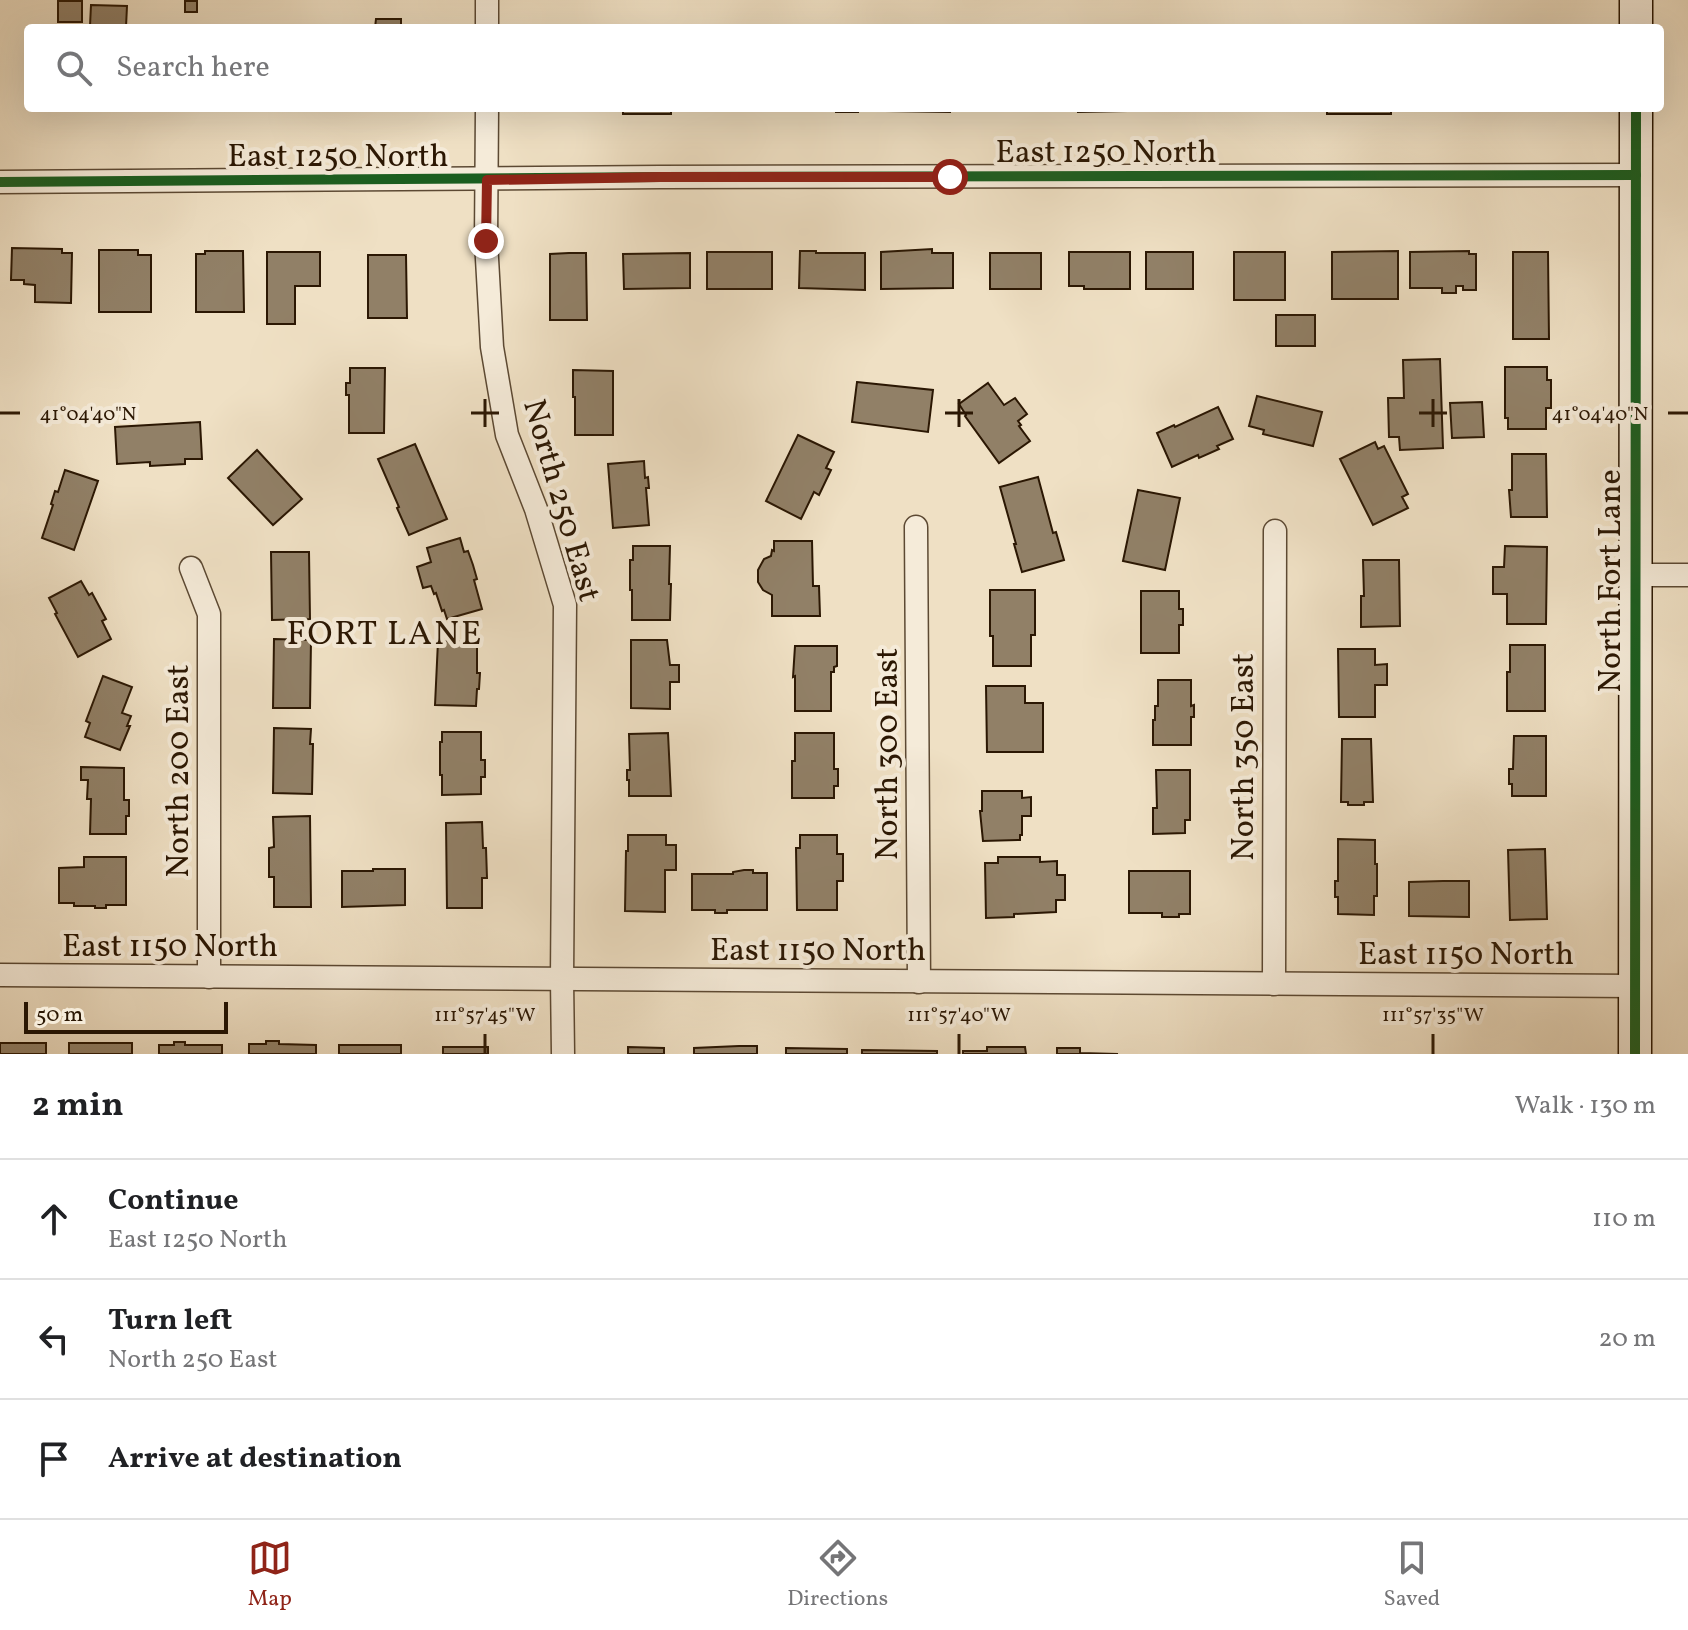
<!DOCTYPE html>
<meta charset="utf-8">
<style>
body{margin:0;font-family:Vollkorn,serif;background:#f6f6f6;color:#202124}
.scale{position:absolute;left:24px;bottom:20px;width:204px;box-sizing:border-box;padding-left:8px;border:4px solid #2b1703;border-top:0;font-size:22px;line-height:28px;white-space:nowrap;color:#2b1703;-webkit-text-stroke:6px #f5ebd9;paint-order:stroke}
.stop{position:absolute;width:24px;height:24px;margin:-18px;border:6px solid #8f2418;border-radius:50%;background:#fff}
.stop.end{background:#8f2418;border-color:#fff;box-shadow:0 2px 8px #0008}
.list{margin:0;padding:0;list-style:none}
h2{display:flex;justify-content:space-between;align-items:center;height:104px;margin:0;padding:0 32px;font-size:34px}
h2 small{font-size:26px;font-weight:400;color:#757577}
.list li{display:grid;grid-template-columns:52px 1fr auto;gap:24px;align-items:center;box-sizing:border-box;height:120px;padding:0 32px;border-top:2px solid #e0e0e0}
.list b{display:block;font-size:30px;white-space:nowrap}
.list p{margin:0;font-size:26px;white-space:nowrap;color:#757577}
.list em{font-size:26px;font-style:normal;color:#757577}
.icon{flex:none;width:44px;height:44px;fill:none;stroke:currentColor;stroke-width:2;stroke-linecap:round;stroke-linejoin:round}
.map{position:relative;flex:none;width:1688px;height:1054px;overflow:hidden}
.search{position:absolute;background:#fff;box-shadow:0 8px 32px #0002;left:24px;right:24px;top:24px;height:88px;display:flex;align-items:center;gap:20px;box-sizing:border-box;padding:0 28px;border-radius:8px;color:#757577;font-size:30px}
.sheet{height:464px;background:#fff}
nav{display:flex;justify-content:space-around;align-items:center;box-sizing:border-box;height:112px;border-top:2px solid #e0e0e0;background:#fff;font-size:22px;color:#757577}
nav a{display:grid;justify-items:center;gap:4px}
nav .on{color:#8f2418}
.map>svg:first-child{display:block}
.building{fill:#918067;stroke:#2b1703;stroke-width:2}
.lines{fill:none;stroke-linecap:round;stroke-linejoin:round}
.street-casing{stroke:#5c4933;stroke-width:25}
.secondary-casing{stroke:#2b1703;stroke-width:35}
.street{stroke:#f5ebd9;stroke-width:22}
.secondary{stroke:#f5ebd9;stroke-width:32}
.cycleway-casing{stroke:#f5ebd9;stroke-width:15}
.cycleway{stroke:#1b5e20;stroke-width:10}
.route{stroke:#8f2418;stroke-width:10}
.ticks{fill:none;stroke:#2b1703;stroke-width:3}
.labels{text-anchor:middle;stroke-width:8;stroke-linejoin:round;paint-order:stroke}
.street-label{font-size:32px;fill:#2b1703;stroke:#f5ebd9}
.neighbourhood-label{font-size:34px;letter-spacing:2px;fill:#2b1703;stroke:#f5ebd9}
.ticks-label{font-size:20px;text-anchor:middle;fill:#2b1703;stroke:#f5ebd9;stroke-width:8;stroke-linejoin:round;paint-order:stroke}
</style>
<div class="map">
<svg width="1688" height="1054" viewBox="0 0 1688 1054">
<rect width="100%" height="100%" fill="#efe0c4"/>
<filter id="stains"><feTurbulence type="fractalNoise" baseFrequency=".0025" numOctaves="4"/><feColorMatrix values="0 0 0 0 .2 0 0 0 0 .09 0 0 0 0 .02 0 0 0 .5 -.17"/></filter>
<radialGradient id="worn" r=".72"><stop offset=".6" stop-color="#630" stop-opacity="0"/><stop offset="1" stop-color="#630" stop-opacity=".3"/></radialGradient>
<!-- building -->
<g class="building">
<rect x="58" y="1" width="24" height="21"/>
<rect x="185" y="1" width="12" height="11"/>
<path d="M 91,5 L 127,6 L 126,27 L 90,26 Z"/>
<path d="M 376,19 L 401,19 L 401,28 L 375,28 Z"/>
<path d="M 623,108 L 687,108 L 687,109 L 671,109 L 671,114 L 623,114 Z"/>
<path d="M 795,108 L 858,108 L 858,112 L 836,112 L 836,109 Z"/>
<path d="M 886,108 L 950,108 L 950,112 L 886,111 Z"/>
<path d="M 1078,108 L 1127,108 L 1127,111 L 1078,112 Z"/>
<rect x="1327" y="108" width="64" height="6"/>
<rect x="1410" y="108" width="47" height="3"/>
<path d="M 12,248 L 62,249 L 62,253 L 72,253 L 71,303 L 35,302 L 35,285 L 24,284 L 24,280 L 11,280 Z"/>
<path d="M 932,249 L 932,253 L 953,253 L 953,288 L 881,289 L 881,252 Z"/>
<path d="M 99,250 L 138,250 L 138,255 L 151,255 L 151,312 L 99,312 Z"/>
<path d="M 205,251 L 243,251 L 244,312 L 196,312 L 196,254 L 205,254 Z"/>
<path d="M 800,251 L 816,251 L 816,253 L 865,253 L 865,290 L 799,288 Z"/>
<path d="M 1398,251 L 1398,299 L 1332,299 L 1332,252 Z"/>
<path d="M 1469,251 L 1469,254 L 1476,254 L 1476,290 L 1463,290 L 1463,286 L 1456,286 L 1456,293 L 1442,293 L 1442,288 L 1410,288 L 1410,252 Z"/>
<path d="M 267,252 L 320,252 L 320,286 L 295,286 L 295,324 L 267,324 Z"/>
<rect x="707" y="252" width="65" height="37"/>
<path d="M 1069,252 L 1130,252 L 1130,289 L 1084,289 L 1084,286 L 1069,286 Z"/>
<rect x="1146" y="252" width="47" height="37"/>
<rect x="1234" y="252" width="51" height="48"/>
<path d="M 1513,252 L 1548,252 L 1549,339 L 1513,339 Z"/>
<path d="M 569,253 L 586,253 L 587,320 L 550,320 L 550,254 Z"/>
<path d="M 690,253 L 690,288 L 624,289 L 623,254 Z"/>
<rect x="990" y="253" width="51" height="36"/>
<path d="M 368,255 L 406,255 L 407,318 L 368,318 Z"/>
<rect x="1276" y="315" width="39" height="31"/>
<path d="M 1440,359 L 1443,448 L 1400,450 L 1399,437 L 1389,437 L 1388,398 L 1404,398 L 1403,360 Z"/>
<path d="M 1505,367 L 1547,367 L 1547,380 L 1551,380 L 1551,408 L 1546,408 L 1546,429 L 1508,429 L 1508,418 L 1505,418 Z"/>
<path d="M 350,368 L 385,368 L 384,433 L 349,433 L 349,395 L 346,395 L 346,383 L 350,383 Z"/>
<path d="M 573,370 L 613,371 L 613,435 L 575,435 L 575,397 L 573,397 Z"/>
<path d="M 857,382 L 933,390 L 928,432 L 852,422 Z"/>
<path d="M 988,383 L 1004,405 L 1015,398 L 1027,414 L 1018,421 L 1021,425 L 1019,426 L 1030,441 L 999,463 L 965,416 L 966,415 L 959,404 Z"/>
<path d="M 1257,396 L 1322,412 L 1313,446 L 1263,434 L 1264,430 L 1249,426 Z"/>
<path d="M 1482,402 L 1484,437 L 1452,438 L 1450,403 Z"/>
<path d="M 1218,407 L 1233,439 L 1217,446 L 1219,449 L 1199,458 L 1198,455 L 1172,467 L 1157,433 L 1174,425 L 1175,427 Z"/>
<path d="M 200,422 L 202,459 L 185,459 L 185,464 L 150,466 L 150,462 L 117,464 L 115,427 Z"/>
<path d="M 798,435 L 834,452 L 826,468 L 831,470 L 819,495 L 814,492 L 801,519 L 766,501 Z"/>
<path d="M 1375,442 L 1378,449 L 1384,446 L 1408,494 L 1402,497 L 1408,508 L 1373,525 L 1340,459 Z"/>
<path d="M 415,444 L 447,519 L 409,535 L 397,508 L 399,507 L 378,459 Z"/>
<path d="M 257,450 L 302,499 L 273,525 L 228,478 Z"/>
<path d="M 1512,454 L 1546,454 L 1547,517 L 1511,517 L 1509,490 L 1512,490 Z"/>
<path d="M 644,461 L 645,478 L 648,477 L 649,488 L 646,488 L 649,525 L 613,528 L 608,464 Z"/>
<path d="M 65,470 L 98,481 L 74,550 L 42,538 L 53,505 L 51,504 L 55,491 L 58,492 Z"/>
<path d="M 1038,477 L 1053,533 L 1056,532 L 1064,560 L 1022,572 L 1014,544 L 1016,544 L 1000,487 Z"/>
<path d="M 1138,490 L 1180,498 L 1165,570 L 1123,561 Z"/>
<path d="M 460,538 L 464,552 L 468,551 L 473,565 L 477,579 L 474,580 L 482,609 L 447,619 L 444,610 L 442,611 L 436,593 L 434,594 L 431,586 L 423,588 L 417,567 L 431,562 L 427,548 Z"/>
<path d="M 774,541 L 812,541 L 813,586 L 819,586 L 820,616 L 772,616 L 772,595 L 763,590 L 758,582 L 758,570 L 764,559 L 771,556 L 772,550 L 774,551 Z"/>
<path d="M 633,546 L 670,546 L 669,584 L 671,584 L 670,620 L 632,620 L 632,590 L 630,590 L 630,560 L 633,560 Z"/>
<path d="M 1505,546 L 1547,547 L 1546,624 L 1507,624 L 1507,594 L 1493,594 L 1493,567 L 1504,567 Z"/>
<path d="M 271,552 L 309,552 L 310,619 L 272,620 Z"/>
<path d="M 1363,560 L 1399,560 L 1400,626 L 1361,627 L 1361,596 L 1364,596 Z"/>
<path d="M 81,581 L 89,595 L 92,593 L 106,619 L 102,621 L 111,639 L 78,657 L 55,614 L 57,613 L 49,598 Z"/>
<path d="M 990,590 L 1035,590 L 1035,635 L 1031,635 L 1031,666 L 993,666 L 993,636 L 990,636 Z"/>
<path d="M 1141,591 L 1179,591 L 1179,609 L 1183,609 L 1183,625 L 1179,625 L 1179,653 L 1141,653 Z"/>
<path d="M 274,639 L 311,640 L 310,708 L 273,708 Z"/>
<path d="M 631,640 L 667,640 L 670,665 L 679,665 L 679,682 L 670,682 L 670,709 L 631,708 Z"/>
<path d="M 438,641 L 477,642 L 477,673 L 480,673 L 479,689 L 477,689 L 476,706 L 435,705 Z"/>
<path d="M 1510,645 L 1545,645 L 1545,711 L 1507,711 L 1507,672 L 1510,672 Z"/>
<path d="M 795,646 L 837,646 L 837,666 L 834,667 L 834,672 L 831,672 L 831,711 L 795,711 L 795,676 L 793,677 Z"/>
<path d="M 1338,649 L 1375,649 L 1375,665 L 1387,664 L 1387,685 L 1375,685 L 1375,717 L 1339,717 Z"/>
<path d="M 103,676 L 132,687 L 122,713 L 131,716 L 127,726 L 130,726 L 120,750 L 85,737 L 90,723 L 86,721 Z"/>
<path d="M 1158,680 L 1191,680 L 1191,706 L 1194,705 L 1194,717 L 1191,717 L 1191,745 L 1153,745 L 1153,720 L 1155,720 L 1155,706 L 1158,706 Z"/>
<path d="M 986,686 L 1025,686 L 1025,703 L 1043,703 L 1043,752 L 987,752 Z"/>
<path d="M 274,728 L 311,729 L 310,744 L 313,744 L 312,794 L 273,793 Z"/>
<path d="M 442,732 L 481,732 L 481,760 L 485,760 L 485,777 L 481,777 L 481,794 L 442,795 L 442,775 L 440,775 L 440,742 L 442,742 Z"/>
<path d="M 668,733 L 671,796 L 629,796 L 629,780 L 627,780 L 627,770 L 630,770 L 629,734 Z"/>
<path d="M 795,733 L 834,733 L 834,769 L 838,769 L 838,786 L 834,786 L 834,798 L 792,798 L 792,761 L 795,761 Z"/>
<path d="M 1514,736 L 1546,736 L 1546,796 L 1512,796 L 1512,784 L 1509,784 L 1509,769 L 1513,769 Z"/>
<path d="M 1342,739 L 1371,739 L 1373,802 L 1364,802 L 1364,805 L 1348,805 L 1348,802 L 1341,802 Z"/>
<path d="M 81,767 L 124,768 L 124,800 L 129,800 L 129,816 L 126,816 L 126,834 L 90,834 L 91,799 L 87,799 L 88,780 L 81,780 Z"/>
<path d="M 1156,770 L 1190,770 L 1190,820 L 1185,820 L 1185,833 L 1153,834 L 1153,808 L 1157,808 Z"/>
<path d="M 982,791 L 1022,791 L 1022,798 L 1031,797 L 1031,816 L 1022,816 L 1022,835 L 1020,835 L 1020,840 L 983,841 L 980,811 L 982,811 Z"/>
<path d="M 310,816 L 311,907 L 274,907 L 274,877 L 269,877 L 269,848 L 274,847 L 273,817 Z"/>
<path d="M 482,822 L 483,848 L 486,848 L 487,878 L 482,878 L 482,908 L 447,908 L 446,823 Z"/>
<path d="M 628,835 L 666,835 L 666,845 L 676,845 L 676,870 L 665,870 L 665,912 L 625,911 L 626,851 L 628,851 Z"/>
<path d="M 800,835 L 837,835 L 837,854 L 843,854 L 843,881 L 837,881 L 837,910 L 797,910 L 796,848 L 800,848 Z"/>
<path d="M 1338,839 L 1375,840 L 1375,864 L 1377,864 L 1377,896 L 1374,896 L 1374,915 L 1338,914 L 1338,897 L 1335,897 L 1335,881 L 1338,881 Z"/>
<path d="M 1545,849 L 1547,919 L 1510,920 L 1508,850 Z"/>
<path d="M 84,857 L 126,857 L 126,905 L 106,905 L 106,908 L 95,908 L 95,906 L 74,906 L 74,903 L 59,903 L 59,868 L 84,867 Z"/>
<path d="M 998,857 L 1040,857 L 1040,862 L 1057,861 L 1057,875 L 1065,875 L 1065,900 L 1056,900 L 1056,912 L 1014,914 L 1014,917 L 986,918 L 985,863 L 998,863 Z"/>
<path d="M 373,869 L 405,869 L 405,905 L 342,907 L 342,871 L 373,871 Z"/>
<path d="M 744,870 L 753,870 L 753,873 L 767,873 L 767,910 L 727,910 L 727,913 L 715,913 L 715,910 L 692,910 L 692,874 L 733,874 L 733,872 Z"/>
<path d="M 1129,871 L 1190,871 L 1190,914 L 1179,914 L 1179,917 L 1162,917 L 1162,913 L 1129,913 Z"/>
<path d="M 1443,881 L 1469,881 L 1469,917 L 1409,916 L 1409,882 Z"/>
<path d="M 266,1041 L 279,1041 L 279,1044 L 316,1045 L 316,1054 L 249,1054 L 249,1044 L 266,1044 Z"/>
<path d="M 174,1042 L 185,1042 L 185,1045 L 222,1045 L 222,1054 L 159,1054 L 159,1045 L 174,1045 Z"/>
<rect x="0" y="1043" width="46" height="11"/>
<rect x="69" y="1043" width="63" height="11"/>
<rect x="339" y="1045" width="62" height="9"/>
<path d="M 739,1046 L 757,1046 L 757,1054 L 694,1054 L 694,1048 Z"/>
<rect x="443" y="1047" width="45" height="7"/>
<path d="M 628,1047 L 664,1048 L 664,1054 L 628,1054 Z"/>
<path d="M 987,1047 L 1025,1047 L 1026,1054 L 963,1054 L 963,1051 L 987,1051 Z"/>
<path d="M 786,1048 L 847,1049 L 847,1054 L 786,1054 Z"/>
<path d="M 1057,1048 L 1080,1048 L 1080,1053 L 1118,1054 L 1057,1054 Z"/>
<path d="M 862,1050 L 937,1051 L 937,1054 L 862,1054 Z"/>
</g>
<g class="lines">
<defs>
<g id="street">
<path d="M 487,28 L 487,0"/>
<path d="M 487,108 L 486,241 L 492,347 L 507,435 L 536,509 L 565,605 L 562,979 L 563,1054"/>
<path d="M 0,182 L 660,177 L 1636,175"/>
<path d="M 916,527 L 919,982"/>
<path d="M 191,568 L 209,614 L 209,977"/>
<path d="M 1635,575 L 1688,575"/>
<path d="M 0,975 L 1635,986"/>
<path d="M 1274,984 L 1275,531"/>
</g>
<g id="secondary">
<path d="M 1636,28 L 1636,0"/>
<path d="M 1635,1054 L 1636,108"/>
</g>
</defs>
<!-- street casing -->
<use href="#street" class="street-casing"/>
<!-- secondary casing -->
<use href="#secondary" class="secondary-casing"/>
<!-- street -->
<use href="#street" class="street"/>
<!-- secondary -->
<use href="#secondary" class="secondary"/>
<defs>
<g id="cycleway">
<path d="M 0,182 L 660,177 L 1636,175"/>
<path d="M 1635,1054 L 1636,108"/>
</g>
</defs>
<!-- cycleway casing -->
<use href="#cycleway" class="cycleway-casing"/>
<!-- cycleway -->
<use href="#cycleway" class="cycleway"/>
</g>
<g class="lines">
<!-- route -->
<path class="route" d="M 486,241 L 487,180 L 660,177 L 950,177"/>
</g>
<!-- ticks -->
<path class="ticks" d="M 485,399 L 485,427M 959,399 L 959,427M 1433,399 L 1433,427M 0,413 L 20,413M 471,413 L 499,413M 945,413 L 973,413M 1419,413 L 1447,413M 1668,413 L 1688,413M 485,1034 L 485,1054M 959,1034 L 959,1054M 1433,1034 L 1433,1054"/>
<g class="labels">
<!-- street labels -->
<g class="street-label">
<text x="1106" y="162">East 1250 North</text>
<text x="338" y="166">East 1250 North</text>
<text transform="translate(563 500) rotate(74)" y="11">North 250 East</text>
<text transform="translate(1609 581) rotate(-90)" y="11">North Fort Lane</text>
<text transform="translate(886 754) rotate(-90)" y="11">North 300 East</text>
<text transform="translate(1242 757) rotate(-90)" y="11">North 350 East</text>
<text transform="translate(177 771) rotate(-90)" y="11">North 200 East</text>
<text x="170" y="956">East 1150 North</text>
<text x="818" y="960">East 1150 North</text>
<text x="1466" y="964">East 1150 North</text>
</g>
<!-- neighbourhood labels -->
<g class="neighbourhood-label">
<text x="385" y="644">FORT LANE</text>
</g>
</g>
<g class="ticks-label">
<text x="88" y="420">41°04'40"N</text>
<text x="1600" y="420">41°04'40"N</text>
<text x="485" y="1021">111°57'45"W</text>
<text x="959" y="1021">111°57'40"W</text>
<text x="1433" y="1021">111°57'35"W</text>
</g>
<rect width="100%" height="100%" filter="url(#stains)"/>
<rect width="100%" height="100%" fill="url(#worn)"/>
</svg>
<div class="scale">50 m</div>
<div class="stop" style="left:950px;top:177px"></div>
<div class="stop end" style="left:486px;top:241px"></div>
<div class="search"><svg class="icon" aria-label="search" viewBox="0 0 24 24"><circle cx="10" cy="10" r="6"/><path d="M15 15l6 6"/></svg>Search here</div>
</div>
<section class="sheet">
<h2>2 min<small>Walk · 130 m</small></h2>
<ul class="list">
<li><svg class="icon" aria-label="ahead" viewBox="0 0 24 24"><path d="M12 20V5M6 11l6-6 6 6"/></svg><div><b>Continue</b><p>East 1250 North</p></div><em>110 m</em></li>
<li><svg class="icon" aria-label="left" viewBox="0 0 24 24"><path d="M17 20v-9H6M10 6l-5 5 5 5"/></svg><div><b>Turn left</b><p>North 250 East</p></div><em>20 m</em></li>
<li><svg class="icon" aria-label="arrive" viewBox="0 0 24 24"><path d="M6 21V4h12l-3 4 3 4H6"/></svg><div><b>Arrive at destination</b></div></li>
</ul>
</section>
<nav>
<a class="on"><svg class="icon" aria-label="map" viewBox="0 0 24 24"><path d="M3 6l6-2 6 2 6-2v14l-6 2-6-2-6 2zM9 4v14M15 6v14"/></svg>Map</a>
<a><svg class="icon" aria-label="directions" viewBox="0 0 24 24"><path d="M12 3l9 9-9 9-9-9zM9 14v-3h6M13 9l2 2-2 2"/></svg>Directions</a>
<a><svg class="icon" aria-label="saved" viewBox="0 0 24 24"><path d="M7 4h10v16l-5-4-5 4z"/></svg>Saved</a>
</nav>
